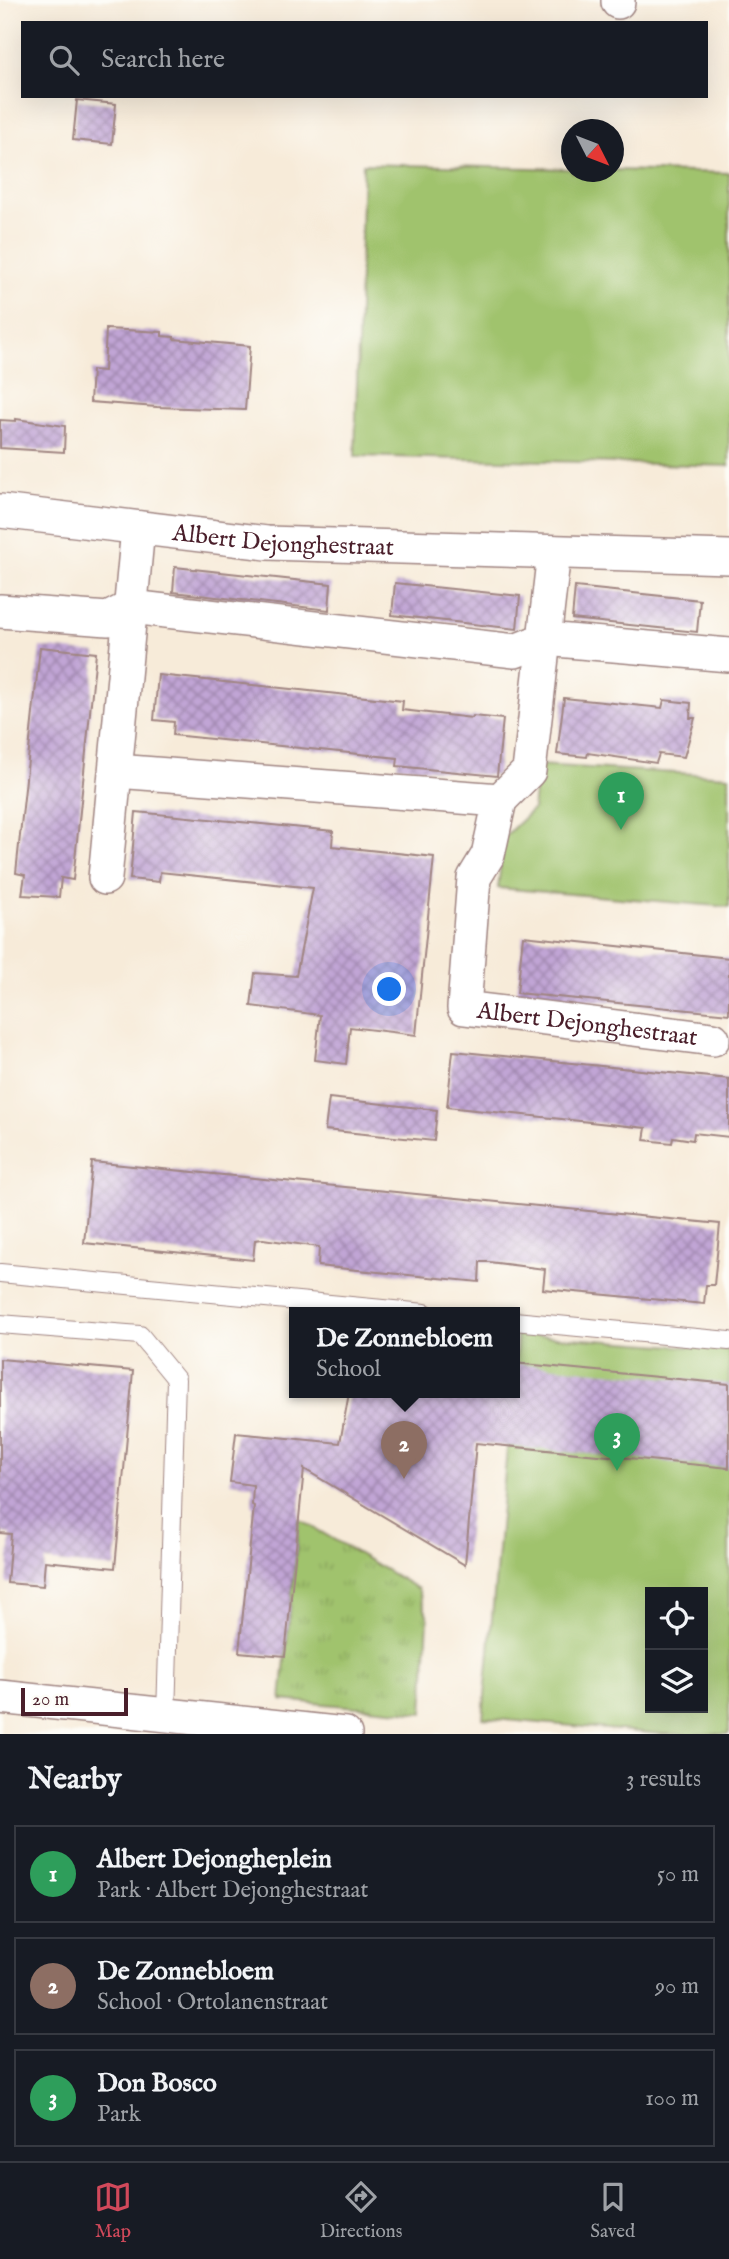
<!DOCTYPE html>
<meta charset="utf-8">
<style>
body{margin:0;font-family:"IM FELL English",serif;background:#20242c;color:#f1f3f6}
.controls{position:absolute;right:21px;bottom:21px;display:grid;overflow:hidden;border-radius:0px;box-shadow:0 7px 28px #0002}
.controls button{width:63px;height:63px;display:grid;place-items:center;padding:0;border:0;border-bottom:2px solid #363941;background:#171b24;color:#f1f3f6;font:35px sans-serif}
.compass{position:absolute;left:561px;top:119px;width:63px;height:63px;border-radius:50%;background:#171b24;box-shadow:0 7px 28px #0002;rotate:132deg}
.scale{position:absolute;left:21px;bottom:18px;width:107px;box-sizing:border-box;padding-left:7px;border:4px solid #4a1f2b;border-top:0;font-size:19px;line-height:24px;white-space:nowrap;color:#4a1f2b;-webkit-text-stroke:5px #fdfcf7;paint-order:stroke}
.you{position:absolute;left:390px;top:990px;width:24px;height:24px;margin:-18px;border:5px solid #fff;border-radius:50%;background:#1a73e8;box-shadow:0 0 0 10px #1a73e833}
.badge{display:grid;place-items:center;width:46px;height:46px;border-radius:50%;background:#d1495b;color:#fff;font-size:23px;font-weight:700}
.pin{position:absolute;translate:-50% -58px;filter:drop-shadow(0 2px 4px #0008)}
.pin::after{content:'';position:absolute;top:37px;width:24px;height:21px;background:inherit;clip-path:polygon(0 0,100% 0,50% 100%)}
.popup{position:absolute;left:289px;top:1307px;width:231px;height:91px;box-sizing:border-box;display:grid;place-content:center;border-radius:0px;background:#171b24;filter:drop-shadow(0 2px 5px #0005);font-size:23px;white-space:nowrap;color:#9ea1a6}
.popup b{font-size:26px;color:#f1f3f6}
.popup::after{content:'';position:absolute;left:50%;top:100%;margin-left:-14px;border:14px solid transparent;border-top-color:#171b24}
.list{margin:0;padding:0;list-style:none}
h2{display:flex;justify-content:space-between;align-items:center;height:91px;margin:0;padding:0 28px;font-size:30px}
h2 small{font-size:23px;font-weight:400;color:#9ea1a6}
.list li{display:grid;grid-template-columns:46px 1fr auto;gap:21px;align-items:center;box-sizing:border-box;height:98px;margin:0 14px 14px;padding:0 14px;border:2px solid #363941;border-radius:0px}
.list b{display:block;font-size:26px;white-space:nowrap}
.list p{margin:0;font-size:23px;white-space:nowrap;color:#9ea1a6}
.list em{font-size:23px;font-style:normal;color:#9ea1a6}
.icon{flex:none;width:38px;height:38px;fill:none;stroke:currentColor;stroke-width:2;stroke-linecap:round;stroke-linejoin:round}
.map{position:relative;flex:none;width:729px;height:1734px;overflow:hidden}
.search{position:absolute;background:#171b24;box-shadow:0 7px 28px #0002;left:21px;right:21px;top:21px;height:77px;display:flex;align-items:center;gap:18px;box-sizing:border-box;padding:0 24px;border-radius:0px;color:#9ea1a6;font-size:26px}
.sheet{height:427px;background:#171b24}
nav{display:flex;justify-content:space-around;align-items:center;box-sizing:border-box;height:98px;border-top:2px solid #363941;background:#171b24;font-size:19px;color:#9ea1a6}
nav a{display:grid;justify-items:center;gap:4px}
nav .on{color:#d1495b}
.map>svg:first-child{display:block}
.grass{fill:url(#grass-tufts);stroke:#75714c;stroke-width:2}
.park{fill:#a0c36d;stroke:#75714c;stroke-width:2;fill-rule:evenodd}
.building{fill:url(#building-cross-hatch)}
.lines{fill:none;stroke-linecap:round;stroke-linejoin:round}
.service-casing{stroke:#a08582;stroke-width:20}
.minor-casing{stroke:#a08582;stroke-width:36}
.service{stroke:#fff;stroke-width:18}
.minor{stroke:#fff;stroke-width:33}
.labels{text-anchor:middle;stroke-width:5;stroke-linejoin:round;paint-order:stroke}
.street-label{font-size:24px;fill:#4a1f2b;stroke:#fdfcf7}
</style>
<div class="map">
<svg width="729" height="1734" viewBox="0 0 729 1734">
<defs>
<pattern id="grass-tufts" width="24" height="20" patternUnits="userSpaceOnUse" patternTransform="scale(1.75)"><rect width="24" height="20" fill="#a0c36d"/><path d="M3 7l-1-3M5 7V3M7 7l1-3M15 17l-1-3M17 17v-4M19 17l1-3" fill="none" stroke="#8ba75f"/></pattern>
<pattern id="building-cross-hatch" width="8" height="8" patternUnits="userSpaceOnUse" patternTransform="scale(1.75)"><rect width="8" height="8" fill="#c1a5d5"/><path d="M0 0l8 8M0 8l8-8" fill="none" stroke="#9f86ad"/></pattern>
</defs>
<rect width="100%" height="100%" fill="#fdfcf7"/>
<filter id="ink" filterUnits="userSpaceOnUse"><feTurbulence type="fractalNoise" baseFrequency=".0143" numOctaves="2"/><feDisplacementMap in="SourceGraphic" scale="14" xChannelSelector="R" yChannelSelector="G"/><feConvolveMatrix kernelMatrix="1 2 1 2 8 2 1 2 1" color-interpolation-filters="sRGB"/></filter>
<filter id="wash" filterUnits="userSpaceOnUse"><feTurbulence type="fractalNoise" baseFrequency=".00686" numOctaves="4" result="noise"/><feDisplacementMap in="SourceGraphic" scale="28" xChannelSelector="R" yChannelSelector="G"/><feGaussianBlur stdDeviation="1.57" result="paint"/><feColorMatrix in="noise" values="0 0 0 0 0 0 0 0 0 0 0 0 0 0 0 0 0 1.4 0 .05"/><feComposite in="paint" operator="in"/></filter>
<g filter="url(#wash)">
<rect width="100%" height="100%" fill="#f7ebd9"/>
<!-- grass -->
<path class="grass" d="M 299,1519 L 418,1589 L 428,1618 L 423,1713 L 281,1700 Z"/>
<!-- park -->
<g class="park">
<path d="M 363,164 L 571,169 L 572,172 L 614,170 L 729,173 L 729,466 L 355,456 Z"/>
<path d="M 538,765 L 729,776 L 729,907 L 498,888 L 504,837 L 533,809 Z"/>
<path d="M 517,1334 L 729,1350 L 729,1734 L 663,1734 L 483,1718 L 512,1393 L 514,1393 ZM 650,1592 L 703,1592 L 703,1708 L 650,1708 Z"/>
</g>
<g id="blocks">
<!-- building -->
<g class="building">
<path d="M 77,100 L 116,104 L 112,144 L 73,140 Z"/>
<path d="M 106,329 L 162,332 L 162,336 L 174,337 L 174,339 L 250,346 L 245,410 L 157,407 L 90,402 L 92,370 L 104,371 Z"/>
<path d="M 16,419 L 65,426 L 64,452 L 0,448 L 0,420 L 16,421 Z"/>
<path d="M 175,567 L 331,584 L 329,610 L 173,592 Z"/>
<path d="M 395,583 L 520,596 L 517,629 L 392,615 Z"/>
<path d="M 575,587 L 700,600 L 697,632 L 572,619 Z"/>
<path d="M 40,647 L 96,653 L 73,880 L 61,878 L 59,897 L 22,895 L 25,875 L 16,873 Z"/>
<path d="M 158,675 L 403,701 L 402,710 L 472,718 L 473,716 L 503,719 L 497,776 L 397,766 L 398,758 L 173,735 L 174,722 L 154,720 Z"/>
<path d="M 564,698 L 662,708 L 664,700 L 691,703 L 690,718 L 695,718 L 684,757 L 659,754 L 656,763 L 588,753 L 587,757 L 557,754 Z"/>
<path d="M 136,812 L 333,831 L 332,846 L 434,857 L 416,1035 L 350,1027 L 346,1064 L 315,1060 L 320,1015 L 251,1006 L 255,973 L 296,976 L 313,888 L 160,872 L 159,882 L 130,879 Z"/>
<path d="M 523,936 L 729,958 L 729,1014 L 517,993 Z"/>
<path d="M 453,1051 L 729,1079 L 729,1137 L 694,1133 L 693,1140 L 673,1137 L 672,1143 L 644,1140 L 646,1128 L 447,1107 Z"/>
<path d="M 329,1098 L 437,1110 L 434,1141 L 325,1130 Z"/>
<path d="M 92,1162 L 720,1224 L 714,1285 L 706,1285 L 704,1304 L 543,1289 L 545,1269 L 489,1262 L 480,1262 L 479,1282 L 318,1266 L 319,1247 L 263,1239 L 255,1240 L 253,1260 L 84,1243 Z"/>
<path d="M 0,1359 L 133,1371 L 115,1568 L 45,1561 L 43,1586 L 7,1583 L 11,1534 L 0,1533 Z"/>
<path d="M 514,1363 L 729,1384 L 729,1468 L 476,1443 L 465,1565 L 304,1469 L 285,1656 L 239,1652 L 254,1506 L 252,1505 L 253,1485 L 230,1482 L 236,1433 L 340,1443 L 349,1393 L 514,1393 Z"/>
</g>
</g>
</g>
<g filter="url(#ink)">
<use href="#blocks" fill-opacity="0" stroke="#a08582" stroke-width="2"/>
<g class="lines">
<defs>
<g id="service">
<path d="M 0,1273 L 425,1313"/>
<path d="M 514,1321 L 729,1341"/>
<path d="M 0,1324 L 140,1335 L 176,1379 L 166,1716"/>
</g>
<g id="minor">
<path d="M 618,2 L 618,0"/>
<path id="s1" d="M 0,511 L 267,543 L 729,557"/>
<path d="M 0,611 L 108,619 L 131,607 L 515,651 L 545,639 L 729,655"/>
<path id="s2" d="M 116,771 L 500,800 L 488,855 L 474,878 L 464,1008 L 713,1039"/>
<path d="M 500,800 L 529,771 L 554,552"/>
<path d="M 105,878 L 138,528"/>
<path d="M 0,1697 L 345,1734"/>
</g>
</defs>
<!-- service casing -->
<use href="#service" class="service-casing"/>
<!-- minor casing -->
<use href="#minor" class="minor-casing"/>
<!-- service -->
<use href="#service" class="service"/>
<!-- minor -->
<use href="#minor" class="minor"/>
</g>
</g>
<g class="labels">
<!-- street labels -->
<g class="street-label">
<text dy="8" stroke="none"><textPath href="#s1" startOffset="285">Albert Dejonghestraat</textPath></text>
<text dy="8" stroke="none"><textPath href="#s2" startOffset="723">Albert Dejonghestraat</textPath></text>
</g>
</g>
</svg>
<div class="controls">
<button><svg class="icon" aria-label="locate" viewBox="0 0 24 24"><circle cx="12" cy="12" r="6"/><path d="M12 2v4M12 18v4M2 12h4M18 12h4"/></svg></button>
<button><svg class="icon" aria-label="layers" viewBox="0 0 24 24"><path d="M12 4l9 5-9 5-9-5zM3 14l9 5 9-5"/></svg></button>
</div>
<svg class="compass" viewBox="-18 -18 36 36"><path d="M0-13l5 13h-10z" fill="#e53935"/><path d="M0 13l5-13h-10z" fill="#9ea1a6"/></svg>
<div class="scale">20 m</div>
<div class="you"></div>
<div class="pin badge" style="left:621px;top:830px;background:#2e9e5b">1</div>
<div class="pin badge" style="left:404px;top:1479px;background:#8d6e63">2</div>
<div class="popup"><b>De Zonnebloem</b>School</div>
<div class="pin badge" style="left:617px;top:1471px;background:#2e9e5b">3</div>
<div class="search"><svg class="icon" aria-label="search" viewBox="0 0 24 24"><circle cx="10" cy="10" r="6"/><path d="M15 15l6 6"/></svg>Search here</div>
</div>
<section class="sheet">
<h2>Nearby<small>3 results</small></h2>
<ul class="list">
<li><span class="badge" style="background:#2e9e5b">1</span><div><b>Albert Dejongheplein</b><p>Park · Albert Dejonghestraat</p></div><em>50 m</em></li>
<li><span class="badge" style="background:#8d6e63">2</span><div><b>De Zonnebloem</b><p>School · Ortolanenstraat</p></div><em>90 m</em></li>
<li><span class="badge" style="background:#2e9e5b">3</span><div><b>Don Bosco</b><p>Park</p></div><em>100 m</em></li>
</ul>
</section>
<nav>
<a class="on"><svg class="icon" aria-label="map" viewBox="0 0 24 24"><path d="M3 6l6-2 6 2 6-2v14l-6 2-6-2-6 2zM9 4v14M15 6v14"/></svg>Map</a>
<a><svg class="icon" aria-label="directions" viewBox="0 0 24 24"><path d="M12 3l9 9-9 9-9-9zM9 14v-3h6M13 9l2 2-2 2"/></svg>Directions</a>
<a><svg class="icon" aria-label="saved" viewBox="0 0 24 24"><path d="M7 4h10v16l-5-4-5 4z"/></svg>Saved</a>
</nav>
